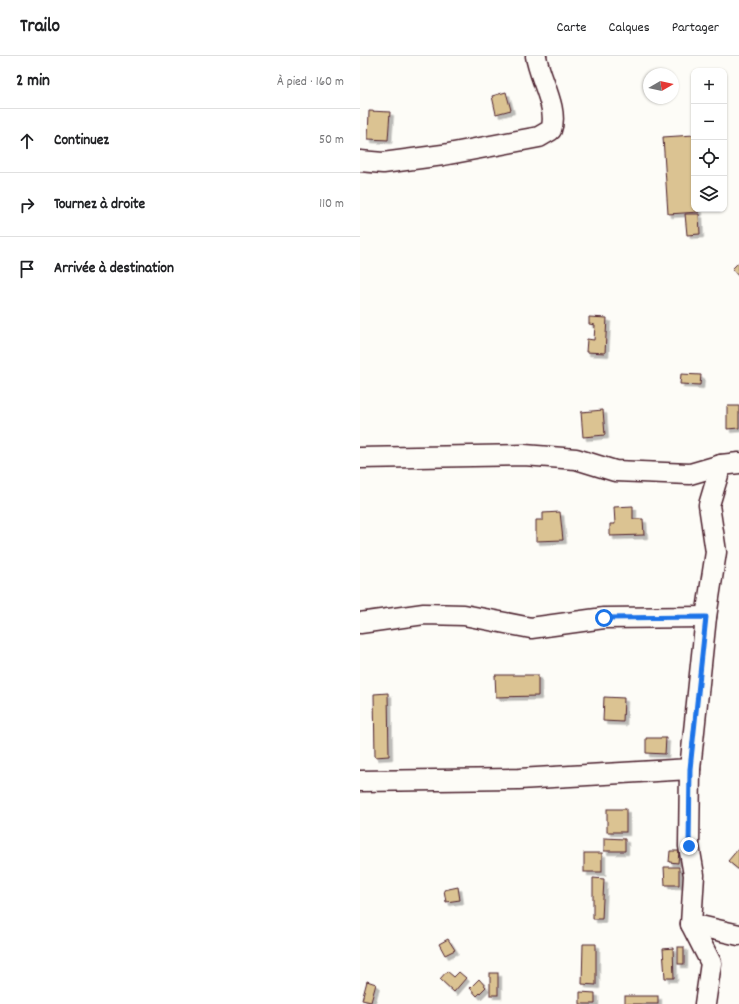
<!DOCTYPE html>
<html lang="fr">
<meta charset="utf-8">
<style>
body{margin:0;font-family:Dekko,sans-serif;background:#f2f2f2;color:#202124}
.controls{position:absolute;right:12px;top:12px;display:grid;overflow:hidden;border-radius:8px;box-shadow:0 1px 3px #0004}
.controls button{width:36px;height:36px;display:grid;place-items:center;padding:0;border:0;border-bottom:1px solid #e0e0e0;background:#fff;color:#202124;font:20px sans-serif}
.compass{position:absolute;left:283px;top:12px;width:36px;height:36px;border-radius:50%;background:#fff;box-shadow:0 1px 3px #0004;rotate:81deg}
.stop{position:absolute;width:12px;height:12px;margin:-9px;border:3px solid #1a73e8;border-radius:50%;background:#fff}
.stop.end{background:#1a73e8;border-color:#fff;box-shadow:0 1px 4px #0008}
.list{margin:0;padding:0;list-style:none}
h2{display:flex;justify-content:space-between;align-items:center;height:52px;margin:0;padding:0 16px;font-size:17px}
h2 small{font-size:13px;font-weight:400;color:#757577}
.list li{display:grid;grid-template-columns:26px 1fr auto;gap:12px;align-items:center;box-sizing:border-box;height:64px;padding:0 16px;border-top:1px solid #e0e0e0}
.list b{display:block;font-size:15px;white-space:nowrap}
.list em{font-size:13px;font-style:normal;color:#757577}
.icon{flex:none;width:22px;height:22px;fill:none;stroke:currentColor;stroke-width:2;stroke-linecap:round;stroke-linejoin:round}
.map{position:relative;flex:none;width:379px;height:948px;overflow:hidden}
header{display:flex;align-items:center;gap:24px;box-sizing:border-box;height:56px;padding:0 20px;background:#fff;border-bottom:1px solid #e0e0e0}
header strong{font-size:19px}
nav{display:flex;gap:22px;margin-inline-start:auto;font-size:14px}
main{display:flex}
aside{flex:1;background:#fff}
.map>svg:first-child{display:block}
.building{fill:#dbc392;stroke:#4a1f2b;filter:url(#shadow)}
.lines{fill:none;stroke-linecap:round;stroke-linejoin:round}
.minor-casing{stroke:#4a1f2b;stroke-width:23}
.minor{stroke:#fdfcf7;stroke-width:20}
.route{stroke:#1a73e8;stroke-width:5}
</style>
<header>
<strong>Trailo</strong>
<nav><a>Carte</a><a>Calques</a><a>Partager</a></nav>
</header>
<main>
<aside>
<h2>2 min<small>À pied · 160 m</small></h2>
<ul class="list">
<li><svg class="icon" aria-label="ahead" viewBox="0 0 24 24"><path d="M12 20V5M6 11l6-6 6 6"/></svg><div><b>Continuez</b></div><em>50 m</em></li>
<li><svg class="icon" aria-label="right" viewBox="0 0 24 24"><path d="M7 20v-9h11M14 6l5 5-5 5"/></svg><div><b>Tournez à droite</b></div><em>110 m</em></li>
<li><svg class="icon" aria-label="arrive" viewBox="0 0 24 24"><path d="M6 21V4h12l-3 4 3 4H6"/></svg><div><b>Arrivée à destination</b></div></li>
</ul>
</aside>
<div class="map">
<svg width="379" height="948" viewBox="0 0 379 948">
<defs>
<filter id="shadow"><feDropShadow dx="3.5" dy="3.5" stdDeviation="0" flood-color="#0004"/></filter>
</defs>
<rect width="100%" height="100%" fill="#fdfcf7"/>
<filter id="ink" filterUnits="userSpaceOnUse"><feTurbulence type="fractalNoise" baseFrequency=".025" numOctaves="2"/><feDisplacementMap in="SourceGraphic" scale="8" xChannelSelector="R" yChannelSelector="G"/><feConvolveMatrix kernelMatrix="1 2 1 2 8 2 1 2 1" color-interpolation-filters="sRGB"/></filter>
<g filter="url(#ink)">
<!-- building -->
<g class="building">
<path d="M 146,36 L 151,54 L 136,58 L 132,40 Z"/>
<path d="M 9,55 L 30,56 L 28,84 L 8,83 Z"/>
<path d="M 334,79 L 334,153 L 339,153 L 339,156 L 308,158 L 303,81 Z"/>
<path d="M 325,158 L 339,158 L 340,178 L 327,179 Z"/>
<path d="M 379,206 L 379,221 L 372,213 Z"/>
<path d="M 229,261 L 247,262 L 245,297 L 226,296 L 227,283 L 234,284 L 235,269 L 229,268 Z"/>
<path d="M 321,318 L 341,319 L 340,329 L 320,328 Z"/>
<path d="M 367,350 L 379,350 L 379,372 L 367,373 Z"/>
<path d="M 243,354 L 245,379 L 223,381 L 221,356 Z"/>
<path d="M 273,450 L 273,463 L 283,463 L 284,479 L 250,480 L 250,468 L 255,468 L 254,451 Z"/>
<path d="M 200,456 L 203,484 L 176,485 L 176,464 L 183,464 L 183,457 Z"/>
<path d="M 135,619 L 178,619 L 178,640 L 136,641 Z"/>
<path d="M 28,637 L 29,700 L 15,701 L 14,638 Z"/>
<path d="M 244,641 L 264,642 L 263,666 L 243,665 Z"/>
<path d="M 286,682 L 306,682 L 305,698 L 286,697 Z"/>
<rect x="247" y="753" width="19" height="23"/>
<path d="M 244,782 L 265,783 L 265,795 L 244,795 Z"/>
<path d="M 379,792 L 379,814 L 368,805 Z"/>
<path d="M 310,795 L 319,795 L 318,807 L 309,806 Z"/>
<rect x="224" y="797" width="18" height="19"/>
<path d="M 304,811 L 319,811 L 319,829 L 305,829 Z"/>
<path d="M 233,822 L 244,823 L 242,863 L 233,863 Z"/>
<path d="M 98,831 L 100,844 L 86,846 L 84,834 Z"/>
<path d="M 88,883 L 95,894 L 85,899 L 79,888 Z"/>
<path d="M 223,888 L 236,888 L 236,929 L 222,928 Z"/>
<rect x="318" y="891" width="6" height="17"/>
<path d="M 313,892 L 314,922 L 305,922 L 303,893 Z"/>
<path d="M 87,915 L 94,921 L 99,916 L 106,922 L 94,936 L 80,923 Z"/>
<rect x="130" y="917" width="8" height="22"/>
<path d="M 119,923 L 126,931 L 117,940 L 110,932 Z"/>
<path d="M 7,925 L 16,928 L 11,946 L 2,944 Z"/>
<path d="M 220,936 L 235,937 L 235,948 L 220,948 Z"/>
<rect x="265" y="940" width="33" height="8"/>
</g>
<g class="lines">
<defs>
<g id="minor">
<path d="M 0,105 L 23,107 L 83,99 L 179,81 L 191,74 C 199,53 179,22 176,0"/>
<path d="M 0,402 L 164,399 L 216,403 L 255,415 L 330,418 L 361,409 L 379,407"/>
<path d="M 0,567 L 64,558 L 104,559 L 171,572 L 244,562 L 346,561"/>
<path d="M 330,713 L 329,790 L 334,819 L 331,868 L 379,879"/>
<path d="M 0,725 L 159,723 L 330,713 L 346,561 L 356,496 L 349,449 L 361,409"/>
<path d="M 331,868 L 351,907 L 345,948"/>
</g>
</defs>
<!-- minor casing -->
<use href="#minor" class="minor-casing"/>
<!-- minor -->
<use href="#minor" class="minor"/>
</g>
</g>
<g class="lines" filter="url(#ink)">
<!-- route -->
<path class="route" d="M 244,562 L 346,561 L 330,713 L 329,790"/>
</g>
</svg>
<div class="controls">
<button>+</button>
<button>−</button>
<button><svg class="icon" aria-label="locate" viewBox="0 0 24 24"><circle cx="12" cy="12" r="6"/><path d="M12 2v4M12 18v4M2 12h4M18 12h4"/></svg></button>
<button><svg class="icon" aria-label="layers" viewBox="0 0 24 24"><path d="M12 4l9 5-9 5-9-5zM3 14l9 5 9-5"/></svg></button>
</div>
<svg class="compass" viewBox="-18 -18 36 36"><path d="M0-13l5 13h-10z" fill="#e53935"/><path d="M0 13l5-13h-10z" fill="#757577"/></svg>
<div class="stop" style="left:244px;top:562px"></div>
<div class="stop end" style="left:329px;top:790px"></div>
</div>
</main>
